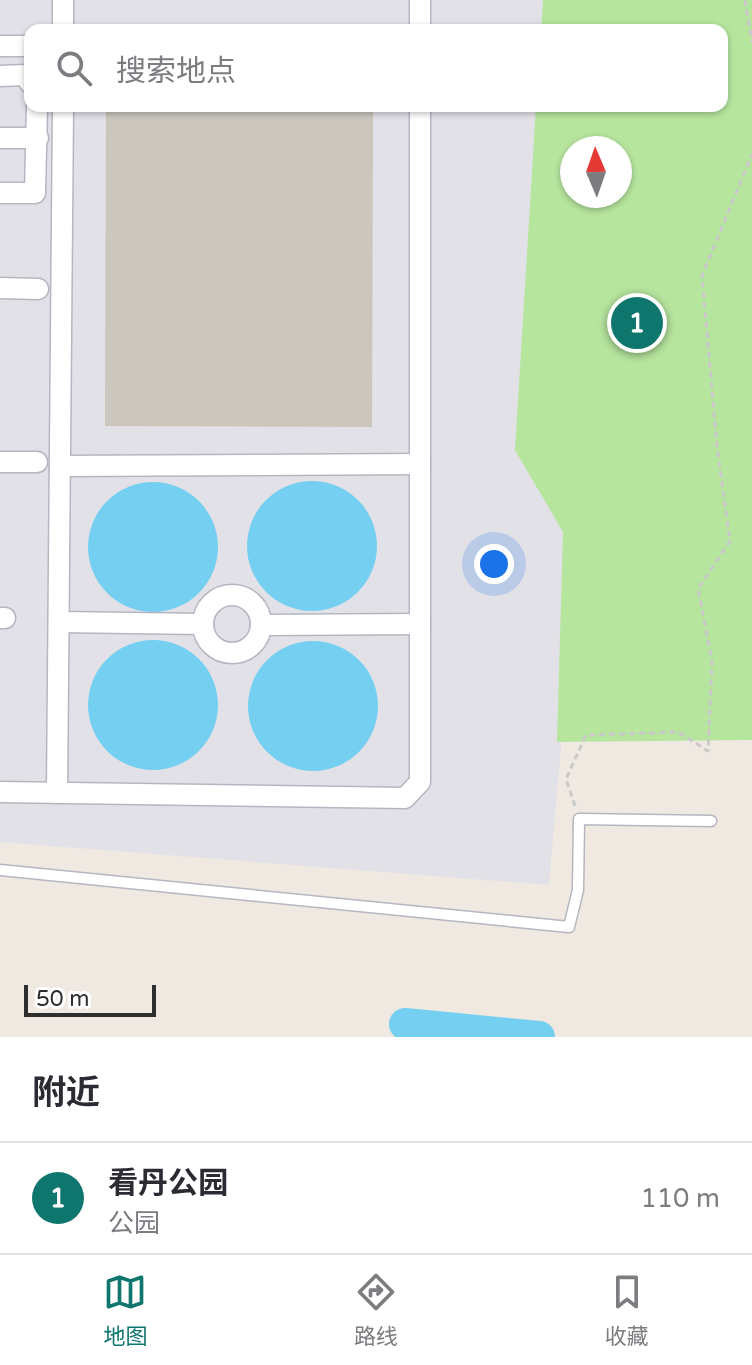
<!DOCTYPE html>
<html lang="zh">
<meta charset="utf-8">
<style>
body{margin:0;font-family:"Varela Round","Noto Sans SC",sans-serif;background:#f7f7f7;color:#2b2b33}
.compass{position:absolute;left:560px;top:136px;width:72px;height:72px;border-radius:50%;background:#fff;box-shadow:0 2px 6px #0004;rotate:358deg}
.scale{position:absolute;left:24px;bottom:20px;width:132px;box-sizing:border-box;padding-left:8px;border:4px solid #2e2e2e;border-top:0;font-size:22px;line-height:28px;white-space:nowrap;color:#2e2e2e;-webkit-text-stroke:6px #fff;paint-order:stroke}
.you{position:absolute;left:494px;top:564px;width:28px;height:28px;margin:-20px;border:6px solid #fff;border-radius:50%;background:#1a73e8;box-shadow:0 0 0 12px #1a73e833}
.badge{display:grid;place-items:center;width:52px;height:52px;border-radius:50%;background:#0f766e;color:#fff;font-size:26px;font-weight:700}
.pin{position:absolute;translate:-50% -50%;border:4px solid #fff;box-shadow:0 2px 8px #0006}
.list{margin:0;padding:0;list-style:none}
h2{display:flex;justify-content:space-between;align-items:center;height:104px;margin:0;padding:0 32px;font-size:34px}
h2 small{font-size:26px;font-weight:400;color:#7c7c81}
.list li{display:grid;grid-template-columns:52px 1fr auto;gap:24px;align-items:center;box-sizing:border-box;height:112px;padding:0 32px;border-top:2px solid #e1e1e2}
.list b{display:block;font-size:30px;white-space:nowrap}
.list p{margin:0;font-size:26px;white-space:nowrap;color:#7c7c81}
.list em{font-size:26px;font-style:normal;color:#7c7c81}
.icon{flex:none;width:44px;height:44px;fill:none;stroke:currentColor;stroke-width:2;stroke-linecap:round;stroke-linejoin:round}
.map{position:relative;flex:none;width:752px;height:1037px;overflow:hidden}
.search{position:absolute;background:#fff;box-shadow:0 2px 6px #0004;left:24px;right:24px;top:24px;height:88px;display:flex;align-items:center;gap:20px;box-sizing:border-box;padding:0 28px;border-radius:16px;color:#7c7c81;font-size:30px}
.sheet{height:216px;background:#fff}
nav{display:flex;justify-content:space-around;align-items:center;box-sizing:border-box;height:112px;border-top:2px solid #e1e1e2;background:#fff;font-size:22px;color:#7c7c81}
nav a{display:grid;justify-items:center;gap:4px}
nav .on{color:#0f766e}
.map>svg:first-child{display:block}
.industrial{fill:#e3e1e8}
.green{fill:#b6e59e;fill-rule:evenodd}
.water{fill:#75cff0}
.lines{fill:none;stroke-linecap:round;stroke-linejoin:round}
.river{stroke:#75cff0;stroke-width:32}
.building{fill:#cbc7bf;stroke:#cbc5ba;stroke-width:2}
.lane-casing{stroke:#b4b7c1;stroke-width:13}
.street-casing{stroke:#b4b7c1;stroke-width:23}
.path{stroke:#c9c9c9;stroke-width:3;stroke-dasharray:6 4;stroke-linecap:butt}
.lane{stroke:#fff;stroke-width:10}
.street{stroke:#fff;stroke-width:20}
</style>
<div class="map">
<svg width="752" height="1037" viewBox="0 0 752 1037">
<rect width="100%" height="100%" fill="#efe9e1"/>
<!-- industrial -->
<path class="industrial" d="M 0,0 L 585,0 L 585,30 L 30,30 L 30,106 L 586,106 L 572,148 L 572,196 L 589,425 L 549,885 L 0,842 Z"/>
<!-- green -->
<path class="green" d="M 543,0 L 752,0 L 752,740 L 557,742 L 563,532 L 515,450 L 536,106 L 722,106 L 722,30 L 541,30 ZM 572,148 L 620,148 L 620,196 L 572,196 Z"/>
<!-- water -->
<g class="water">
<circle cx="312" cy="546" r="65"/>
<circle cx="153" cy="547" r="65"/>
<circle cx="153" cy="705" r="65"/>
<circle cx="313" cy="706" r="65"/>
</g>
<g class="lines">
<!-- river -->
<path class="river" d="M 405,1024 L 539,1037"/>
</g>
<!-- building -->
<path class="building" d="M 107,106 L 372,106 L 371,426 L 106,425 Z"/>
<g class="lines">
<defs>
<path id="lane" d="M 0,870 L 569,927 L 578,890 L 579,819 L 711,821"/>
<g id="street">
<path d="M 63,30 L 63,0"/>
<path d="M 420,30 L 420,0"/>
<path d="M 0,46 L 30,46"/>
<path d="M 0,76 L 25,75 L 30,83"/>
<path d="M 0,138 L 38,138"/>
<path d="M 0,193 L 35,193 L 37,106"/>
<path d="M 0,288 L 38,289"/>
<path d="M 0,462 L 37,462"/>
<path d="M 60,466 L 420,464"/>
<circle cx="232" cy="624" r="29"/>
<path d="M 0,618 L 5,618"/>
<path d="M 59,622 L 203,624"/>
<path d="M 261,625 L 420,624"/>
<path d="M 0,792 L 405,798 L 420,782 L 420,106"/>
<path d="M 57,793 L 63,106"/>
</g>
</defs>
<!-- lane casing -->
<use href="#lane" class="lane-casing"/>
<!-- street casing -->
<use href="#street" class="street-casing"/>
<!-- path -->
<g class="path">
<path d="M 745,0 L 752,42"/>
<path d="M 575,806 L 566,779 L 586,735 L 678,732 L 708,751 L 712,661 L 698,589 L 730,541 L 717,447 L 702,276 L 752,154"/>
</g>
<!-- lane -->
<use href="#lane" class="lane"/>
<!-- street -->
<use href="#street" class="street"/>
</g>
</svg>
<svg class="compass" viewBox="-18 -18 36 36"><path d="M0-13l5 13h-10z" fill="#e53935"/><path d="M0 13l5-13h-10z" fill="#7c7c81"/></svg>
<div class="scale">50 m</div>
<div class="you"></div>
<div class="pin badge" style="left:637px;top:323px">1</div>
<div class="search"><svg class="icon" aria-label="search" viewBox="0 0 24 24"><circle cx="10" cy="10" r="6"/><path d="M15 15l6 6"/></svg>搜索地点</div>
</div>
<section class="sheet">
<h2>附近<small></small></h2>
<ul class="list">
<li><span class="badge">1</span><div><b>看丹公园</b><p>公园</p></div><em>110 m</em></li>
</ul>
</section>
<nav>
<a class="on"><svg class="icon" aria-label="map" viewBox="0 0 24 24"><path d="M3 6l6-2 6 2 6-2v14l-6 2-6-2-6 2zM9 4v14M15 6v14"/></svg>地图</a>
<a><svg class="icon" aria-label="directions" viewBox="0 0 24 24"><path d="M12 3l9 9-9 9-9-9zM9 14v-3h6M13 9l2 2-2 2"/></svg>路线</a>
<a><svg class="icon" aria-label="saved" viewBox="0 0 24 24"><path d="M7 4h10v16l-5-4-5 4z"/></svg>收藏</a>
</nav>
